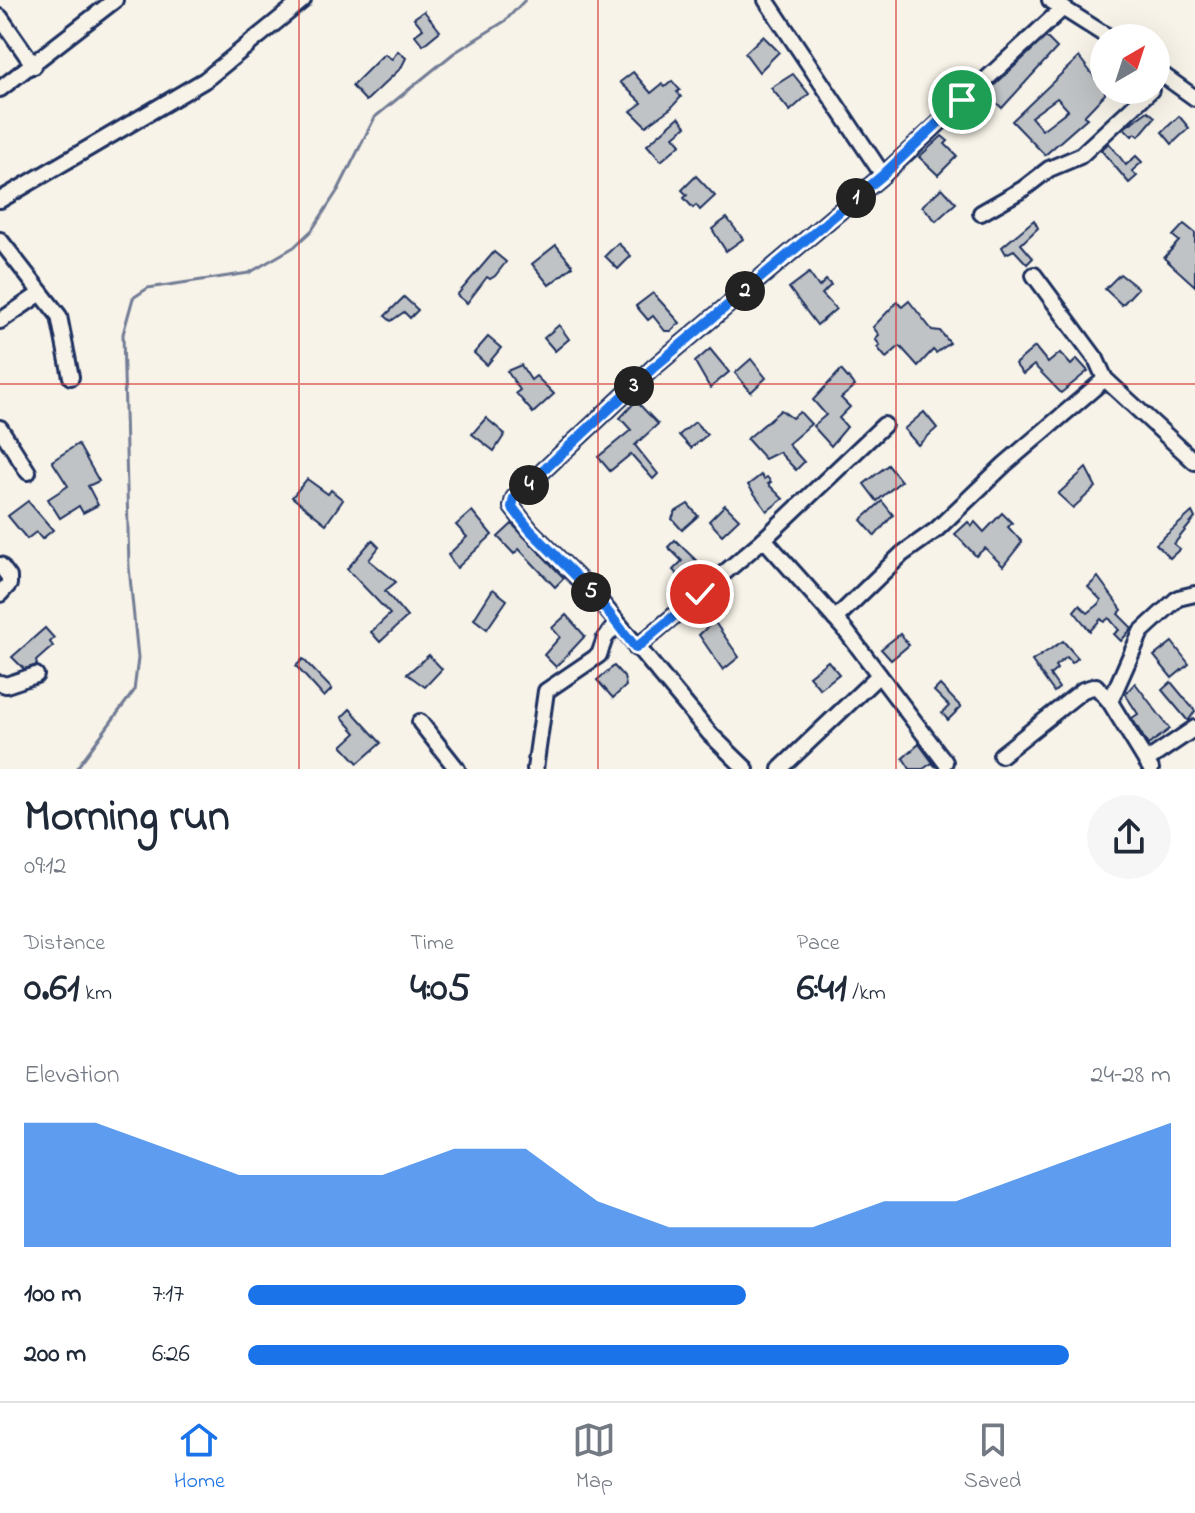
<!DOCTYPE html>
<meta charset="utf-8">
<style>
:root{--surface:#fff;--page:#f6f6f7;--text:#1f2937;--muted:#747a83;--line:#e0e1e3;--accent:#1a73e8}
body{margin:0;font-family:"Indie Flower",sans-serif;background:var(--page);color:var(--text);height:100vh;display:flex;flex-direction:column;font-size:30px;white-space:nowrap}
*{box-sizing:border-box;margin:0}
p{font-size:26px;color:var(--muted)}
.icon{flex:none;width:44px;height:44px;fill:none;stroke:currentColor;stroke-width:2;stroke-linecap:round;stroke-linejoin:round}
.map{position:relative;height:769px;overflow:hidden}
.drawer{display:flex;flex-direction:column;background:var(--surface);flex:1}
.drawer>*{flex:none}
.needle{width:52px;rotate:39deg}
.controls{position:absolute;left:1090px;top:24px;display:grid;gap:16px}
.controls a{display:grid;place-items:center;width:80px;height:80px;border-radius:50%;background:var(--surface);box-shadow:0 8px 32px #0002;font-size:40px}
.pin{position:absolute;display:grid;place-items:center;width:68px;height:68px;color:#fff;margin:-34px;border:4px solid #fff;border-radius:50%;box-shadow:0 2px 8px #0007}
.km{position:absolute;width:40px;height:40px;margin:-20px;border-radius:50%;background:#222;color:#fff;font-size:22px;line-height:40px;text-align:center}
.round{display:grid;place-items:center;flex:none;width:84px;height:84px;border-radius:42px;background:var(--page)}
.head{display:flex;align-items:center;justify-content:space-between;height:136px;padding:0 24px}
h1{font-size:44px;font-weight:700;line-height:60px}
.metrics{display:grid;grid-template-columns:repeat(3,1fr);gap:12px;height:136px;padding:8px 24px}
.metrics div{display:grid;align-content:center}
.metrics b{font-size:40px;font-weight:700}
.metrics small{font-size:22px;font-weight:400}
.metrics p{font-size:22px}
.chart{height:224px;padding:16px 24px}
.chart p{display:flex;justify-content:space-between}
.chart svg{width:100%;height:144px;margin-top:8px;fill:var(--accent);opacity:.7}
ul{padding:0 24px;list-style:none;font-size:26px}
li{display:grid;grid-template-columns:128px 96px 1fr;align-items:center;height:60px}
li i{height:20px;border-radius:10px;background:var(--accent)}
.tab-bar{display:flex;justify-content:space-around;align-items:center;height:112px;border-top:2px solid var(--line);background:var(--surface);font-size:22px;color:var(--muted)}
.tab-bar a{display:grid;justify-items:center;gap:4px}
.tab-bar .on{color:var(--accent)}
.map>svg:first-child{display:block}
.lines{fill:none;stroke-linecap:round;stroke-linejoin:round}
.stream{stroke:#727c95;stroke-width:3}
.building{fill:#c0c3c5;stroke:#1b2f5e;stroke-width:2;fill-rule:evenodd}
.minor-casing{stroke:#1b2f5e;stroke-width:20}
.minor{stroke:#f7f3e8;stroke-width:14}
.route-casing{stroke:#fff;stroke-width:16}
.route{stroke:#1a73e8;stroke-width:10}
.grid{fill:none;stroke:#d62828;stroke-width:2;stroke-opacity:0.55}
</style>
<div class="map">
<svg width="1195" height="769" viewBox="0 0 1195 769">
<rect width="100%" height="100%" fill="#f7f3e8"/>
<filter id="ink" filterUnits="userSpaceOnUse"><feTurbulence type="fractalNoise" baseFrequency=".0125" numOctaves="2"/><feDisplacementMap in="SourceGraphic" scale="16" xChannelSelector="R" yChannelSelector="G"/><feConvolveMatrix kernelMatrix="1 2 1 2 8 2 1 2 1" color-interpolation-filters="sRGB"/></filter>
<g filter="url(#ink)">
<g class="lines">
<!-- stream -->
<path class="stream" d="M76 769 134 691 138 658 129 567 123 334 133 298 148 288 249 273 294 247 312 230 338 190 375 117 454 53 505 21 525 0"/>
</g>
<!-- building -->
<g class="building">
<path d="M424 11 440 31 423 45 415 35 423 29 414 18Z"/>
<path d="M763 36 779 52 759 72 745 53Z"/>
<path d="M1046 37 1057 48 1002 108 986 93Z"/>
<path d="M398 51 406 58 401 68 366 101 352 86 384 54 392 59Z"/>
<path d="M1079 57 1096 79 1104 71 1105 94 1084 116 1087 118 1045 155 1012 121ZM1057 98 1068 110 1042 130 1031 117Z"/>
<path d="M633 72 651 93 662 84 665 87 672 81 680 90 677 92 681 97 671 108 646 126 631 111 642 103 620 82Z"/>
<path d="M793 74 809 94 790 111 771 88Z"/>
<path d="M1148 111 1155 117 1139 136 1135 133 1132 136 1124 128Z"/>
<path d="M1179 116 1189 128 1172 144 1162 132Z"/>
<path d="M679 117 686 126 674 136 681 144 661 161 647 145Z"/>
<path d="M942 136 948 141 945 144 957 156 938 175 919 157Z"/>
<path d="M1109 143 1126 165 1136 156 1142 162 1132 171 1137 176 1129 183 1101 150Z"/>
<path d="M696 176 715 196 700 210 696 205 693 208 684 198 687 195 682 190Z"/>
<path d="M942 188 956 203 936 221 922 206Z"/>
<path d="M727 218 743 239 726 251 712 229Z"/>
<path d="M1034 220 1038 228 1021 244 1033 258 1027 264 1014 250 1006 254 1002 247Z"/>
<path d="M1184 224 1195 233V286L1164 258 1179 241 1173 236Z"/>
<path d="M618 243 631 256 618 269 605 256Z"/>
<path d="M556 245 573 266 549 285 532 264Z"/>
<path d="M494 252 506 262 495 276 490 279 487 277 467 303 457 295Z"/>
<path d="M809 273 819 287 826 280 831 285 822 294 836 309 817 325 789 288Z"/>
<path d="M1120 274 1138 288 1122 305 1105 289Z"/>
<path d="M653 293 680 323 671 331H665L653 316 648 320 636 306Z"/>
<path d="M404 297 418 310 410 318 404 312 391 321 385 316Z"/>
<path d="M909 301 932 330 940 331 950 343 936 353 933 350 918 366 900 346 886 358 877 347 880 345 875 339 879 335 873 327 897 302 902 307Z"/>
<path d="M559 325 569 339 555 351 544 338Z"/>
<path d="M488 337 501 348 487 365 474 353Z"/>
<path d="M1035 347 1048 363 1060 353 1071 365 1077 359 1088 371 1061 393 1034 365 1023 374 1015 364Z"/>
<path d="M710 349 729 372 710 388 695 362Z"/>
<path d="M751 359 766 378 751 392 735 373Z"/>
<path d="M521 365 531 380 536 376 554 394 533 413 516 393 520 390 507 371Z"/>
<path d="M841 370 855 386 841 398 850 407 839 418 847 427 831 446 813 426 826 415 813 400Z"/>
<path d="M636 401 658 424 635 445 658 474 653 479 631 454 610 471 598 457 631 430 620 418Z"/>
<path d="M781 410 792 418 800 412 811 424 788 444 804 462 796 470 779 452 765 459 747 439Z"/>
<path d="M924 412 937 428 918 445 904 429Z"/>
<path d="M486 418 505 434 494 451 472 434Z"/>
<path d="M695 422 707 435 691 448 679 435Z"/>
<path d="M78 444 99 481 88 486 98 505 83 513 79 506 60 518 48 499 68 486 52 461Z"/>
<path d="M888 465 901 481 877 501 864 484Z"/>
<path d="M1086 468 1096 487 1073 508 1058 494Z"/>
<path d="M761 475 764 479 767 477 771 482 768 484 783 499 767 511 748 485Z"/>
<path d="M307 479 328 494 331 490 343 500 326 524 292 497Z"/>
<path d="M28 501 53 530 42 539 36 532 27 539 8 516Z"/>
<path d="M882 501 893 515 875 536 861 520Z"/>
<path d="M688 504 698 516 682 530 672 519 675 512Z"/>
<path d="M725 505 739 519 722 535 709 521Z"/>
<path d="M472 511 492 535 457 568 448 555 467 537 456 525Z"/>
<path d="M1192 512 1195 518 1174 544 1180 549 1170 558 1156 544Z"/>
<path d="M1002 513 1012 523 1008 527 1022 542 1003 566 985 548 976 556 955 534 968 522 972 526 975 522 984 532Z"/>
<path d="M512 524 564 578 555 587 519 549 514 554 498 537Z"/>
<path d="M372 540 379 547 369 560 396 582 385 591 407 617 380 642 371 632 390 614 347 569Z"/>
<path d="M675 540 707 571 691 584H686L673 570 682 561 668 547Z"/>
<path d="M1098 577 1122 610 1118 614 1132 628 1121 641 1114 634 1119 630 1109 618 1104 622 1101 619 1090 631 1074 611 1079 605 1088 613 1099 604 1101 600 1088 587Z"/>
<path d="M493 589 507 600 487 629 474 619Z"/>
<path d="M566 615 585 636 556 667 544 655 560 637 552 628Z"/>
<path d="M714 621 739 657 723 670 699 635Z"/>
<path d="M45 628 54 638 50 642 53 646 36 661 37 665 24 669 12 657Z"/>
<path d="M900 634 909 645 891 660 881 649Z"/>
<path d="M1063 641 1078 658 1072 663 1067 657 1055 666 1057 669 1050 675 1059 688 1054 692 1032 661Z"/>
<path d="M1172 642 1189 664 1172 678 1154 656Z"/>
<path d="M429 655 442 669 425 687 407 674Z"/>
<path d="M303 659 332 689 324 697 296 666Z"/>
<path d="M828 661 839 674 820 689 809 676Z"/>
<path d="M614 666 624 677 626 686 613 698 597 680Z"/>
<path d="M1171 682 1195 711 1188 721 1162 690Z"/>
<path d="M1135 683 1170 729 1148 745 1132 718 1138 714 1125 694Z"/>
<path d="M940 685 961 707 948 720 942 713 949 706 934 691Z"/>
<path d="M350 709 381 743 358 763 342 746 356 733 342 717Z"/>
<path d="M919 744 936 767 932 763 923 769H910L903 758Z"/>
</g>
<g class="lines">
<defs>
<g id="minor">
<path d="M766 0 883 175"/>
<path d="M1050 0 1110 38"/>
<path d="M0 17 34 66"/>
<path d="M1156 70 1195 98"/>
<path d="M0 89 115 0"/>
<path d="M0 200 205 80 303 0"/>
<path d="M981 213 1023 189 1049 169 1080 156 1151 90"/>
<path d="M0 240 59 316 71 377"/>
<path d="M1034 275 1096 359 1105 379 1195 462"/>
<path d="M0 321 41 293"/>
<path d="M0 428 28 472"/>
<path d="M764 539 846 631 945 762"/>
<path d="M0 565 9 577V584L0 594"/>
<path d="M835 619 902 554 936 530 1005 464 1105 379"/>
<path d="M636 648 764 539 884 425"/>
<path d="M0 683 6 685 36 675"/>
<path d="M420 722 457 769"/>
<path d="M1001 755 1083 690 1096 686 1110 702"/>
<path d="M1146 761 1195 728"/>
<path d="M535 769 546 691 599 655 605 638 616 625"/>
<path d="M746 769 710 734 593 593 530 530 512 507 514 498 653 368 883 175 1063 8"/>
<path d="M780 769 879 675"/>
<path d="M1151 769 1110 702 1141 632 1178 598 1195 594"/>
</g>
</defs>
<!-- minor casing -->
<use href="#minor" class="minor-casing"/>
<!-- minor -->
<use href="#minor" class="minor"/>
</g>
</g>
<g class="lines" filter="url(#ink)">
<defs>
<path id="route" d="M700 594 636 648 593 593 530 530 512 507 514 498 653 368 883 175 962 100"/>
</defs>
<!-- route casing -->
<use href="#route" class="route-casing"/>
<!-- route -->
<use href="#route" class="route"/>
</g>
<!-- grid -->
<path class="grid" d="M299 0V769M598 0V769M896 0V769M0 384H1195"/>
</svg>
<div class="controls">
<a><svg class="needle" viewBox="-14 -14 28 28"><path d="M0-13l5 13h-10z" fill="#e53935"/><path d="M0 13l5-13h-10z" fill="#747a83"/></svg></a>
</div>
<div class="pin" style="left:962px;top:100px;background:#1e9e55"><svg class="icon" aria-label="arrive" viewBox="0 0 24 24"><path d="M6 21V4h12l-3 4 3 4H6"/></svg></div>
<div class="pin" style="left:700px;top:594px;background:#d93025"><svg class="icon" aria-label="check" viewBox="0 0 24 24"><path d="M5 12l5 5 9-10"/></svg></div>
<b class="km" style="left:856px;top:198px">1</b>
<b class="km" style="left:745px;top:291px">2</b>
<b class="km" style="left:634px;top:386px">3</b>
<b class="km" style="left:529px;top:485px">4</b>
<b class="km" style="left:591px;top:592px">5</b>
</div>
<section class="drawer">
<div class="head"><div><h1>Morning run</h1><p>09:12</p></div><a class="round"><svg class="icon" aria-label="share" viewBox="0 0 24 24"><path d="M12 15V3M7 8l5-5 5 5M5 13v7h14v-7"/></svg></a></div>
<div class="metrics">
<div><p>Distance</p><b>0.61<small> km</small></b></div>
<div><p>Time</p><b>4:05</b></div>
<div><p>Pace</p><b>6:41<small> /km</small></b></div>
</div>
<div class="chart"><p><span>Elevation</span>24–28 m</p>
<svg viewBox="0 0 160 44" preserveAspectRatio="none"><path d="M0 44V6L10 6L20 14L30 22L40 22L50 22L60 14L70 14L80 30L90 38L100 38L110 38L120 30L130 30L140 22L150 14L160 6V44z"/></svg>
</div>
<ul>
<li><b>100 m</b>7:17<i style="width:54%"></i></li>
<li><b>200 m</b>6:26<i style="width:89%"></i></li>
</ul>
</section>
<nav class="tab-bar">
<a class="on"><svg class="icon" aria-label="home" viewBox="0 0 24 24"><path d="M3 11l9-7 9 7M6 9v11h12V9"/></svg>Home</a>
<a><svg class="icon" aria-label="map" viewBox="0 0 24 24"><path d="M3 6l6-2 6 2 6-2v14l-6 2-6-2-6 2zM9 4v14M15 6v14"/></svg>Map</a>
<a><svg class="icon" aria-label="saved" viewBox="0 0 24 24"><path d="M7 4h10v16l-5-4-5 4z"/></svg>Saved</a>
</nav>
